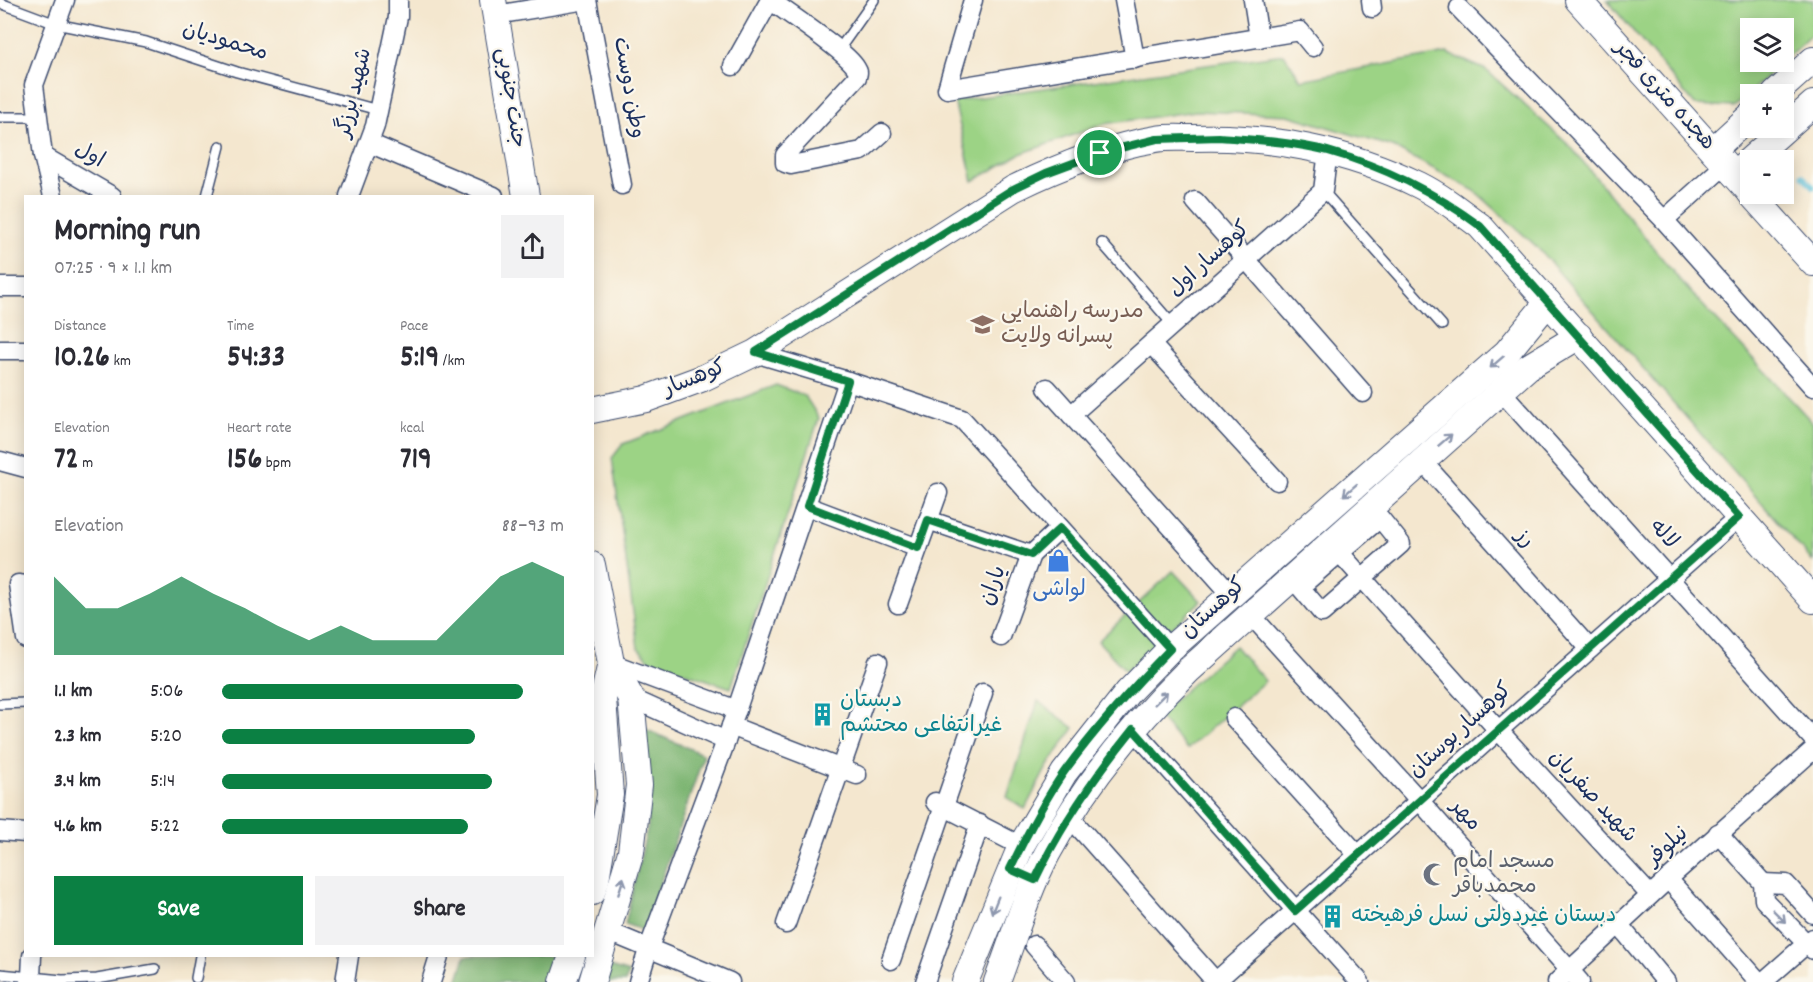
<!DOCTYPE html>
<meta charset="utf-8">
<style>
:root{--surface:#fff;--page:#f2f2f3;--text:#2b2b33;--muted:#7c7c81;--accent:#0b8043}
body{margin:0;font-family:Dekko,"Playpen Sans Arabic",sans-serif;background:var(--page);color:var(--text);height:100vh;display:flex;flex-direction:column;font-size:22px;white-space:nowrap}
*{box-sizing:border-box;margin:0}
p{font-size:20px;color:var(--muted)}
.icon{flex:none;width:33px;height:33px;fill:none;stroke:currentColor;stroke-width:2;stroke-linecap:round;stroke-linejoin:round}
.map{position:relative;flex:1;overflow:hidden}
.drawer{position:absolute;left:24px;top:195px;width:570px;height:762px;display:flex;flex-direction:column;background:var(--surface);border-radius:0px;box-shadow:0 3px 15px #0003}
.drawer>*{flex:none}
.tools{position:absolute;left:1740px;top:18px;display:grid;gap:12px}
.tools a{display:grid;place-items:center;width:54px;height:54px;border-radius:0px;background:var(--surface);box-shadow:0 3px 15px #0003;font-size:30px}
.pin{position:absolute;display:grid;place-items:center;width:51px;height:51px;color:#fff;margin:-26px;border:3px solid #fff;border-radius:50%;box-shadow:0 2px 6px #0007}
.round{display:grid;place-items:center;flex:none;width:63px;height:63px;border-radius:0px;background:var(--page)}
.overview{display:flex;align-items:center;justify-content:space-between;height:102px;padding:0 30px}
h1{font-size:33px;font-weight:700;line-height:45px}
.stats{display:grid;grid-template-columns:repeat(3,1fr);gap:9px;height:102px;padding:6px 30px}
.stats div{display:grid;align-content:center}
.stats b{font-size:30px;font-weight:700}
.stats small{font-size:16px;font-weight:400}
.stats p{font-size:16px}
.chart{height:168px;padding:12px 30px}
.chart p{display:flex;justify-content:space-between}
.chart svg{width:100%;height:108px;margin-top:6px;fill:var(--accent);opacity:.7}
.cta{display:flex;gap:12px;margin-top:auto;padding:12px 30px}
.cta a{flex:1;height:69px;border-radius:0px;background:var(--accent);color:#fff;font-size:24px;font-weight:700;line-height:69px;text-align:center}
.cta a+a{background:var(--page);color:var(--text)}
ul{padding:0 30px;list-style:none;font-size:20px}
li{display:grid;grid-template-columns:96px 72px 1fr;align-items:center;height:45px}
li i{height:15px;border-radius:8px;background:var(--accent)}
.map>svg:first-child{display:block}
.green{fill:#9cd385;stroke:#5c8172;stroke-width:1.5}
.forest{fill:#7db572;stroke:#4c7268;stroke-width:1.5}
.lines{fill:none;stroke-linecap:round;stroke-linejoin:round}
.stream{stroke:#5ec1dc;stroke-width:5}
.lane-casing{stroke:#3c4b6f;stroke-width:12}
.street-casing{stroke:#3c4b6f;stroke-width:21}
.secondary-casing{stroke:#3c4b6f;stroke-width:28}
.lane{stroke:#fff;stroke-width:9}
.street{stroke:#fff;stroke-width:18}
.secondary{stroke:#fff;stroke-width:26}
.oneway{stroke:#8d97ae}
.route-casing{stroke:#fff;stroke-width:12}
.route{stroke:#0b8043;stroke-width:8}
.labels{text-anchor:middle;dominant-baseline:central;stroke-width:4.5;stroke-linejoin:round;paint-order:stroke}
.street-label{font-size:22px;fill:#1b2f5e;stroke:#fbf7ec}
.education-label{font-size:22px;fill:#785e54;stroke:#fbf7ec;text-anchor:start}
.shop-label{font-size:22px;fill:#366cbe;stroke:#fbf7ec}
.culture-label{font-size:22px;fill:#0d838f;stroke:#fbf7ec;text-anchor:start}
.worship-label{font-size:22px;fill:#5b616d;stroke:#fbf7ec;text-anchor:start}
</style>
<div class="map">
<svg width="1813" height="982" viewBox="0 0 1813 982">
<rect width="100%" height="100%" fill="#fbf7ec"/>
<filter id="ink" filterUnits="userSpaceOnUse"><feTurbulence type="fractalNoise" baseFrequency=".0167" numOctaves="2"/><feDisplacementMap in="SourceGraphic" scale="12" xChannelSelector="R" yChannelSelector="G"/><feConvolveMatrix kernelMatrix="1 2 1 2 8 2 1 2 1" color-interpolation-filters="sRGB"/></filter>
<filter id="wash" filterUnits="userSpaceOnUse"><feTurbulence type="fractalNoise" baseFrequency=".008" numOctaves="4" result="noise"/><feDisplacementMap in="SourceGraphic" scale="24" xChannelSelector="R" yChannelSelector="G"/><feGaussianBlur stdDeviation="1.35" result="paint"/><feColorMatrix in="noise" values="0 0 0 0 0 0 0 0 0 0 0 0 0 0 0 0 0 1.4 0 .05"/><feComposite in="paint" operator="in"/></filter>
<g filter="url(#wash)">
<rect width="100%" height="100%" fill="#f4e7cf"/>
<!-- green -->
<g class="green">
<path d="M1607 0H1813V33L1784 60V28H1750V62H1782L1734 107 1695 105Z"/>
<path d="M1447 53 1486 70 1571 147 1683 284 1813 423V562L1536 246 1475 191 1393 147 1288 115 1196 111 1104 124 1020 154 973 181 954 101 1284 54 1301 80Z"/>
<path d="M776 385 805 396 819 418 731 688 651 661 638 648 612 458 623 444Z"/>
<path d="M1173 571 1201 601 1126 671 1098 641Z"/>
<path d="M1235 646 1265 681 1187 749 1157 715Z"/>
<path d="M1038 701 1074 728 1047 767 1025 809 1007 797Z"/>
</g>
<!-- forest -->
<g class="forest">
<path d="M640 727 704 755 644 931 625 924 648 825Z"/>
<path d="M465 956H552L542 982H457Z"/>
<path d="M607 966 629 973 625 982H603Z"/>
</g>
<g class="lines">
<!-- stream -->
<path class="stream" d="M1802 175 1813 187"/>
</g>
</g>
<g filter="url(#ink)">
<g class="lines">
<defs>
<g id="lane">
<path d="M0 3 56 24 146 42 237 72 378 110"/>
<path d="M838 51 874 0"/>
<path d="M0 117H37"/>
<path d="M1323 191 1442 325"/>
<path d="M207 196 220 146"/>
<path d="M1102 243 1173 325"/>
<path d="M0 704 26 703"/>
<path d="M0 974 62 980 97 979 155 969"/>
<path d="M196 978 200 956"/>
</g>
<g id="street">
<path d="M587 0 622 185"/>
<path d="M770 0C789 14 846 51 856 68 859 73 858 72 857 77L785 155V163L791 165 862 151 882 133"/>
<path d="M973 0 947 89 1300 31 1313 47"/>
<path d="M1124 0 1135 59"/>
<path d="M1253 0 1259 38"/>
<path d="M1371 0 1372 8"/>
<path d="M1459 8 1664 220 1726 164"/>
<path d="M496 15 586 0"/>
<path d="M733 66 770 0"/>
<path d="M369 143 494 196"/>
<path d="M43 156 112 196"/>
<path d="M53 196 43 156 34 85 65 0"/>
<path d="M349 196 375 126 398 17V0"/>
<path d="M1195 201 1363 393"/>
<path d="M1664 220 1813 387"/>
<path d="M0 287H26"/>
<path d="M1151 344 1277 481"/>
<path d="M0 350H26"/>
<path d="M848 381 962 419 1170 649"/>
<path d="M1047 388 1231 594"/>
<path d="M1501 391 1813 739"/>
<path d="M1071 415 1323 191 1328 151"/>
<path d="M0 461 26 468"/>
<path d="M1422 461 1590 649"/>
<path d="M807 506 918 548"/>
<path d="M1380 518 1401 544 1322 613 1300 587Z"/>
<path d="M928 520 1031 555"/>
<path d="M1330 542 1498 730 1650 895"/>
<path d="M26 585 18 584 26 639"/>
<path d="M898 604 938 493"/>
<path d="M1250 614 1419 800 1580 982"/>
<path d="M1001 637 1031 555 1060 528"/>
<path d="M611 663 737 710"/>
<path d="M631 698 726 741"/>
<path d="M1234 718 1358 855"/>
<path d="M731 726 857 775"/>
<path d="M1133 729 1360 982"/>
<path d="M935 802 1021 846"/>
<path d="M1069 816 1216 982"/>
<path d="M0 831 26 833"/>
<path d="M1718 833 1763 883 1764 900 1813 950"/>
<path d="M1668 879 1759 982"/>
<path d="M1763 883 1786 884 1813 914"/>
<path d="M786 924 878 662"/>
<path d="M1619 925 1666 982"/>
<path d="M607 931 730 982"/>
<path d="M1034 945 1066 982"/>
<path d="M891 960 983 693"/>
<path d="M29 982 31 977 32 956"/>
<path d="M345 982 349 956"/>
<path d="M431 982 439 956"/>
<path d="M638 982 648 950 726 741 848 381 755 353"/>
<path d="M925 982 980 824"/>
<path d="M1215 982 1739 517"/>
<path d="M1557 982 1668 879 1813 750"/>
<path d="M1763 982 1813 938"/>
</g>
<g id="secondary">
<path d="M493 0 526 196"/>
<path d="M1578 0 1750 192"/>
<path d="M1775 94 1813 60"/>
<path d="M1713 150 1750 116"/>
<path d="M1734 174 1813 104"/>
<path d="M1751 194 1813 263"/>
<path d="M592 410 646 399 703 378 755 353 1013 189C1058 167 1106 147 1156 139 1168 137 1180 138 1192 138 1270 135 1349 151 1419 185 1441 196 1460 211 1480 226L1813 600"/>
<path d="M592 892 596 880 610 795 603 698 611 663"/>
<path d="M563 982 572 956"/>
<path d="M592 982 631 852 639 785 631 698 611 663 592 565"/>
<path d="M965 982 1021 846 1064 773 1128 692 1170 649 1507 352 1548 302"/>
<path d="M997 982C1013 940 1026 894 1047 854 1084 785 1133 725 1189 670L1528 367 1579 336"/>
</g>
</defs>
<!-- lane casing -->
<use href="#lane" class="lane-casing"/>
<!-- street casing -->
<use href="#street" class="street-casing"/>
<!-- secondary casing -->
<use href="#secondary" class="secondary-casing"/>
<!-- lane -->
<use href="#lane" class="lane"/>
<!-- street -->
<use href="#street" class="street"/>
<!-- secondary -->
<use href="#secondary" class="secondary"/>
</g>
<!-- one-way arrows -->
<defs><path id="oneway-shaft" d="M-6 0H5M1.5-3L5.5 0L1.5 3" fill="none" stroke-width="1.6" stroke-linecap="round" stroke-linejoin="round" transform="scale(1.5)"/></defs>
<g class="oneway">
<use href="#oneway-shaft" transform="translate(1497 362) rotate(139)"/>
<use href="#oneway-shaft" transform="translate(1445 440) rotate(-41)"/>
<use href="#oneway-shaft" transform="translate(1350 490) rotate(139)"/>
<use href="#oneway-shaft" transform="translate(1161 698) rotate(-45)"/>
<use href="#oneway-shaft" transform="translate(621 886) rotate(-73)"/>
<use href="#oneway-shaft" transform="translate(995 905) rotate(112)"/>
<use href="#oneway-shaft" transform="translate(1779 916) rotate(45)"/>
</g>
</g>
<g class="lines" filter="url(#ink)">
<defs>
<path id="route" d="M1219 137C1256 140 1293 142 1328 151 1385 167 1433 191 1480 226L1739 517 1295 911 1133 729C1095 776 1061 825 1035 880L1010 869C1026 836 1043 802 1064 772 1096 728 1132 688 1170 649L1060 528 1031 555 928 520 918 548 807 506 848 381 756 352 1013 189 1046 173 1100 153 1157 139Z"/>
</defs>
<!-- route casing -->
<use href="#route" class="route-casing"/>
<!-- route -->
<use href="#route" class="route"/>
</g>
<!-- icons -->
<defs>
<symbol id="school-bare" viewBox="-9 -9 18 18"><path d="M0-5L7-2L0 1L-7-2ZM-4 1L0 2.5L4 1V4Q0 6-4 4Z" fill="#8d6e63" stroke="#fbf7ec" stroke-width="2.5" paint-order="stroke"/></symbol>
<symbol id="shop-bare" viewBox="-9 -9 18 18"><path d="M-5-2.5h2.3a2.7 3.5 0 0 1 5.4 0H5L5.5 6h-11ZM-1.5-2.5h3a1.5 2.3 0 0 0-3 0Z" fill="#3f7fe0" stroke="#fbf7ec" stroke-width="2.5" paint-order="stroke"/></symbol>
<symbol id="building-bare" viewBox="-9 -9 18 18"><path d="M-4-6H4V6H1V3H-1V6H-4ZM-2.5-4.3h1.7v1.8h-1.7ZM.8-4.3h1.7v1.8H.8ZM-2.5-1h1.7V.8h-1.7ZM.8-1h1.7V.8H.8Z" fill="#0f9aa8" stroke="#fbf7ec" stroke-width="2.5" paint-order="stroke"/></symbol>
<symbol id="mosque-bare" viewBox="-9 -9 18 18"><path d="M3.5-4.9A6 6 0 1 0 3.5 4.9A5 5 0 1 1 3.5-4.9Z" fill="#6b7280" stroke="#fbf7ec" stroke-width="2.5" paint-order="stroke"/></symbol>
</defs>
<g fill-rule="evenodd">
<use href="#school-bare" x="966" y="308" width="33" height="33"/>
<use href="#shop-bare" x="1042" y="544" width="33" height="33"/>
<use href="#building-bare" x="806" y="698" width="33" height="33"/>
<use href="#mosque-bare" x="1418" y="858" width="33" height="33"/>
<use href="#building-bare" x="1316" y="900" width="33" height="33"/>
</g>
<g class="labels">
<!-- street labels -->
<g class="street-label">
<text transform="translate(225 42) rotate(17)">محمودیان</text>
<text transform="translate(628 88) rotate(80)">وطن دوست</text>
<text transform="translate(355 93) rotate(-76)">شهید برزگر</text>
<text transform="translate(1664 96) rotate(48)">هجده متری فجر</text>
<text transform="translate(510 98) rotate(81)">جنت جنوبی</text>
<text transform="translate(89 156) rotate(30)">اول</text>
<text transform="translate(1210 260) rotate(-42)">کوهسار اول</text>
<text transform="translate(695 379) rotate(-22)">کوهسار</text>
<text transform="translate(1663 535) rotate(48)">لاله</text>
<text transform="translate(1524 539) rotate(48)">رز</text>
<text transform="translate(994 586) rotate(-70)">یاران</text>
<text transform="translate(1214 609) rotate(-42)">کوهستان</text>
<text transform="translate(1461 731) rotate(-42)">کوهسار بوستان</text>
<text transform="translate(1592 797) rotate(47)">شهید صفریان</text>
<text transform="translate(1465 816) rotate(48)">مهر</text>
<text transform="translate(1668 847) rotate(-42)">نیلوفر</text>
</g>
<!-- education labels -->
<g class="education-label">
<text x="1001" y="312">مدرسه راهنمایی<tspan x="1001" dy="25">پسرانه ولایت</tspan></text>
</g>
<!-- shop labels -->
<g class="shop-label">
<text x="1059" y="590">لواشی</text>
</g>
<!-- culture labels -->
<g class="culture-label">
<text x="840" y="701">دبستان<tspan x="840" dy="25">غیرانتفاعی محتشم</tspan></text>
<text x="1351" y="916">دبستان غیردولتی نسل فرهیخته</text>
</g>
<!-- worship labels -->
<g class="worship-label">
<text x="1453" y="862">مسجد امام<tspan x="1453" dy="25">محمدباقر</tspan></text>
</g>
</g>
</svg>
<div class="tools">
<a><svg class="icon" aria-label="layers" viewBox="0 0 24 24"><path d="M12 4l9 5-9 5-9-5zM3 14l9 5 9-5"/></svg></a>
<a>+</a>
<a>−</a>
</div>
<div class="pin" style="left:1100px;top:153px;background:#1e9e55"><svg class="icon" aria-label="arrive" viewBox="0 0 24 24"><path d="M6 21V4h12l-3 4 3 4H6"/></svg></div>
<section class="drawer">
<div class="overview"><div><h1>Morning run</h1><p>07:25 · 9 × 1.1 km</p></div><a class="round"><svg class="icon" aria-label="share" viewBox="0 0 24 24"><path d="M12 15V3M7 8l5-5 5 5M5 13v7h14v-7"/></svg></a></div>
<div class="stats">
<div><p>Distance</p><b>10.26<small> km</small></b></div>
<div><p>Time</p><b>54:33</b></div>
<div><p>Pace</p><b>5:19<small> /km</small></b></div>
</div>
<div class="stats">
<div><p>Elevation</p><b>72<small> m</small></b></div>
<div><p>Heart rate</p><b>156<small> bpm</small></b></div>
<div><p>kcal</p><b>719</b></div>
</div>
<div class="chart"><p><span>Elevation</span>88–93 m</p>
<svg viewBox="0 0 160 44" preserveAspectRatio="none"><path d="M0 44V12L10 25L20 25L30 19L40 12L50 19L60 25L70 32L80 38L90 32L100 38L110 38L120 38L130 25L140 12L150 6L160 12V44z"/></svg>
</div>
<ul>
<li><b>1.1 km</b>5:06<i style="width:88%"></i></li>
<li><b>2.3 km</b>5:20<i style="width:74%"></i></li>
<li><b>3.4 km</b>5:14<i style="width:79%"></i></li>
<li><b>4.6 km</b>5:22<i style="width:72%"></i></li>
</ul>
<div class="cta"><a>Save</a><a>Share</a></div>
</section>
</div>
